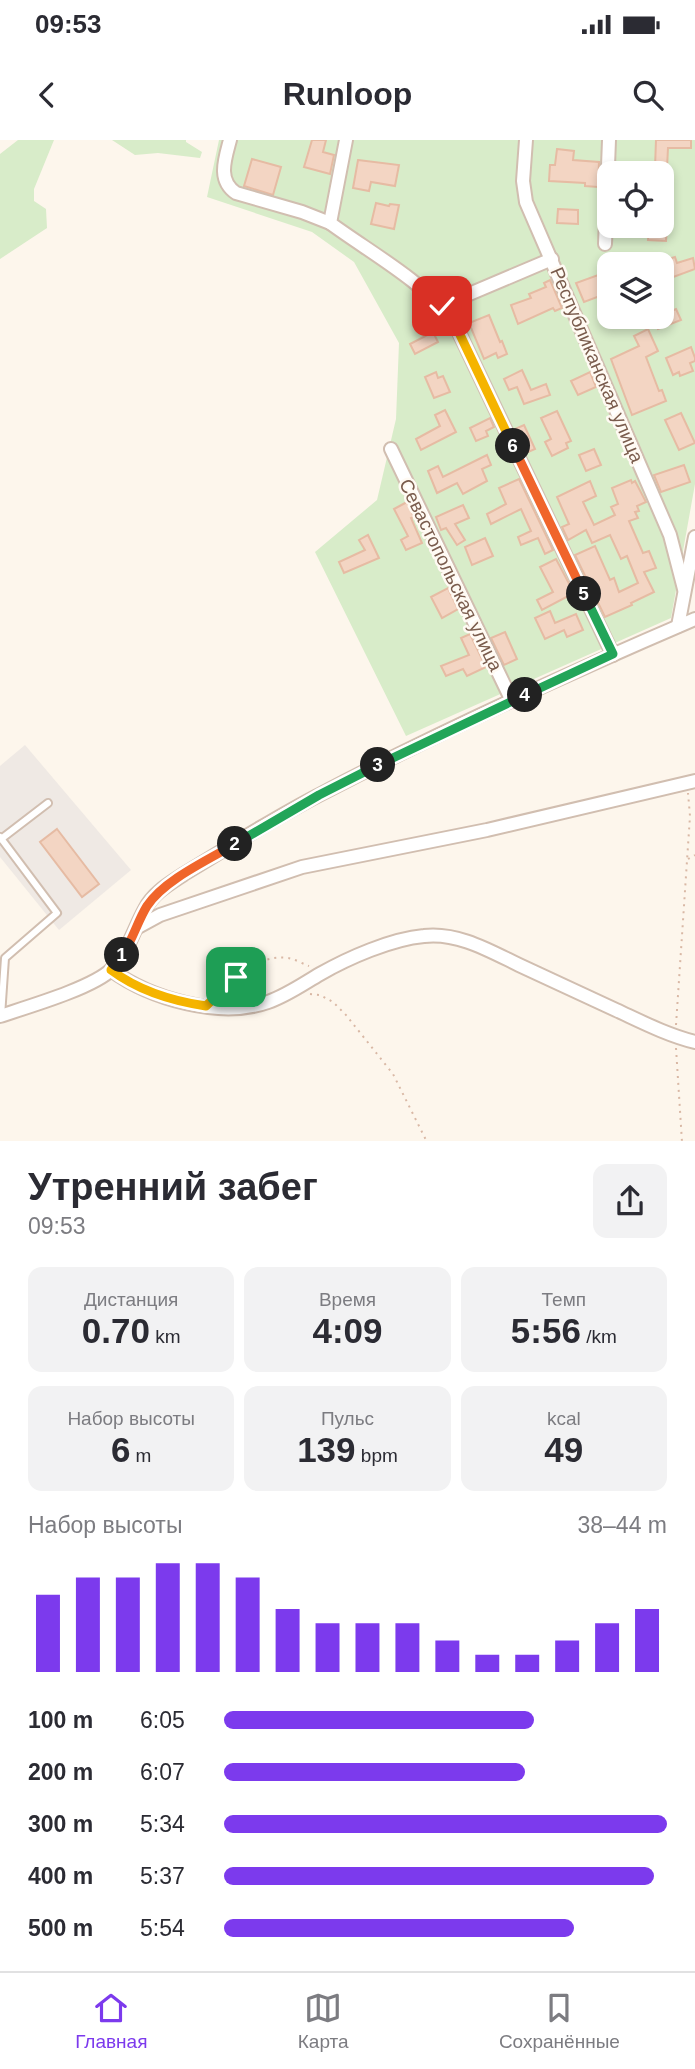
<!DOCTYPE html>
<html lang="ru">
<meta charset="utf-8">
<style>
:root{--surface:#fff;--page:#f2f2f3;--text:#2b2b33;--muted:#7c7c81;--line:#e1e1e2;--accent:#7c3aed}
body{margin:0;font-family:Helvetica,sans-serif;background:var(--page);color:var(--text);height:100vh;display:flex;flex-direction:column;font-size:26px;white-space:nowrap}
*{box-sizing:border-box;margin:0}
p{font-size:23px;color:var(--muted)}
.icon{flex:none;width:38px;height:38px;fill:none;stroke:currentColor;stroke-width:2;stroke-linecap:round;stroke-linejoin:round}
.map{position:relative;height:1001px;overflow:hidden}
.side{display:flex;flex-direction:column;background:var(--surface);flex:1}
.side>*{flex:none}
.tools{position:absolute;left:597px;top:21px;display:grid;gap:14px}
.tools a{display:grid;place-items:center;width:77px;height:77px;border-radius:14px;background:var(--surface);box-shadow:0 4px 10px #0003;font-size:35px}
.pin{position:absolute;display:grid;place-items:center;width:60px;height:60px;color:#fff;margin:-30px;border-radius:14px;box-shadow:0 4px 10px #0006}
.km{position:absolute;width:35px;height:35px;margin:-18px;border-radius:50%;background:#222;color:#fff;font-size:19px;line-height:35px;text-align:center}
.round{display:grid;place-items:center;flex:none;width:74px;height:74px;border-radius:14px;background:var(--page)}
.headline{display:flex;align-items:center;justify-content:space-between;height:119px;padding:0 28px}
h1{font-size:38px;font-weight:600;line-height:52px}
.stats{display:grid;grid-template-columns:repeat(3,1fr);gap:10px;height:119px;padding:7px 28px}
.stats div{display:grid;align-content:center;border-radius:14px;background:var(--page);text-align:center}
.stats b{font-size:35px;font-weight:600}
.stats small{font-size:19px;font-weight:400}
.stats p{font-size:19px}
.chart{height:196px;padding:14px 28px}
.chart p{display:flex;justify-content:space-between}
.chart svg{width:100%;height:126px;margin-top:7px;stroke:var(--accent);stroke-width:6}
ul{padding:0 28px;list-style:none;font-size:23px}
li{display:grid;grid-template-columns:112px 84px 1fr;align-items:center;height:52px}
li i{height:18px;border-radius:9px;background:var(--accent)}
.status{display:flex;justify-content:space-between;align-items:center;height:49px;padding:0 35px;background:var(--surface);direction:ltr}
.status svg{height:19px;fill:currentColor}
header{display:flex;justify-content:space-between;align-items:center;height:91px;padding:0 28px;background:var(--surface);font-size:32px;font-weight:600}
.dock{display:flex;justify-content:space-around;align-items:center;height:98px;border-top:2px solid var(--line);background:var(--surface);font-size:19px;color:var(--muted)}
.dock a{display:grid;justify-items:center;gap:4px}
.dock .current{color:var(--accent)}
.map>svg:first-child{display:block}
.industrial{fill:#efe9e4}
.green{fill:#d8ecc9;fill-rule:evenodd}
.building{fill:#f3d5c3;stroke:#e6bba3;stroke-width:2}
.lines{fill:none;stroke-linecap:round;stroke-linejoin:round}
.service-casing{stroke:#d1beb0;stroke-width:10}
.minor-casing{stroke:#d1beb0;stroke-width:16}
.path{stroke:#d9b8a5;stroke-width:2;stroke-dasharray:2 5;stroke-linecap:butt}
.service{stroke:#fff;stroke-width:6}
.minor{stroke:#fff;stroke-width:12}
.split-1-casing{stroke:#fff;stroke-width:14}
.split-2-casing{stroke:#fff;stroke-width:14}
.split-3-casing{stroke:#fff;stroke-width:14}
.split-4-casing{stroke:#fff;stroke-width:14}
.split-5-casing{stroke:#fff;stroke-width:14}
.split-6-casing{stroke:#fff;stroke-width:14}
.split-7-casing{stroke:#fff;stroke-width:14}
.split-1{stroke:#f5b400;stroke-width:9}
.split-2{stroke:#f0652b;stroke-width:9}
.split-3{stroke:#22a559;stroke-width:9}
.split-4{stroke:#22a559;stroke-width:9}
.split-5{stroke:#22a559;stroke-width:9}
.split-6{stroke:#f0652b;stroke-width:9}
.split-7{stroke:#f5b400;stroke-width:9}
.labels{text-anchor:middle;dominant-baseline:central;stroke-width:5;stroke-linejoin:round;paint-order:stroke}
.street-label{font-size:19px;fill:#7a5c4d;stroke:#fffaf3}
</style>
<div class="status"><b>09:53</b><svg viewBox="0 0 49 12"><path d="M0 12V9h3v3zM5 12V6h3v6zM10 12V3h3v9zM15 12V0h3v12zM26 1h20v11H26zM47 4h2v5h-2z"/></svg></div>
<header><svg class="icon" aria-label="back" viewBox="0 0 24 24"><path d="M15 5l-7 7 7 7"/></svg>Runloop<svg class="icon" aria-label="search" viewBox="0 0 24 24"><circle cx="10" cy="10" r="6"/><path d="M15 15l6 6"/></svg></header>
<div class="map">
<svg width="695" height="1002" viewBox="0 0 695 1002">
<rect width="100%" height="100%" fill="#fdf6ec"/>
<!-- industrial -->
<path class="industrial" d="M25 605 131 730 59 790 0 717V626Z"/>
<!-- green -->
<g class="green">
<path d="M18 0H54L34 49V61L46 69 47 88 0 119V14Z"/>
<path d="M112 0H186V2L202 12 200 18 158 13 135 15Z"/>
<path d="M219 0H695V344L671 478 406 596 315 412 377 360 396 279 399 203 354 122 312 92 207 57ZM609 33H662V86H609ZM609 124H662V177H609Z"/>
</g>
<!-- building -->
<g class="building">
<path d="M312 0H326L323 12 334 15 330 34 304 27Z"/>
<path d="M656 0H691V8H668L667 28H655Z"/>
<path d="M557 9 574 11 573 20 599 22 598 47 585 46V43L549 41 550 25H555Z"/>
<path d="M252 19 281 27 273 55 244 46Z"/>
<path d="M358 20 399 25 395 46 371 42 369 51 353 48Z"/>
<path d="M376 63 389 66 390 64 399 65 394 89 371 84Z"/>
<path d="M558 69 578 70V84L557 83Z"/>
<path d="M649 86H667L666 101 648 100Z"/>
<path d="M675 117 677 123 693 118 695 129 668 139 662 121Z"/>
<path d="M601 134 608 153 584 162 576 143Z"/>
<path d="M550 140 562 168 555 171 553 168 518 184 511 165 531 158 529 154 546 147 544 143Z"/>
<path d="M676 169 681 180 658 189 654 178 662 177V175Z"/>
<path d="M489 175 500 202 502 201 507 214 498 218 496 213 484 219 469 183Z"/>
<path d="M648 189 658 211 646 217 659 251 662 250 666 261 632 275 611 219 639 206 634 196Z"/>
<path d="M433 192 438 202 415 214 410 204Z"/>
<path d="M691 207 695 218V221L690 223 693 231 680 236 679 232 673 235 666 218Z"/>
<path d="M522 230 531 250 546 244 550 255 524 264 517 247 509 250 504 239Z"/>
<path d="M436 232 438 238 443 236 450 252 434 258 425 237Z"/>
<path d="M590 232 596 247 578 255 571 241Z"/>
<path d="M445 270 456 292 421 310 416 299 440 286 435 275Z"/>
<path d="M557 271 571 301 566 303 568 308 552 316 545 302 551 299 541 278Z"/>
<path d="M681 273 695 303 679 310 665 280Z"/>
<path d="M490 278 494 287 486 291 488 296 476 301 470 288Z"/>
<path d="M524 285 535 309 526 313 515 289Z"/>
<path d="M594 309 601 325 586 331 579 315Z"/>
<path d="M487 315 491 325 482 329 487 341 463 354 457 343 437 353 428 331 438 326 443 337Z"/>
<path d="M684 325 690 342 661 352 654 335Z"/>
<path d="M519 339 553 410 545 414 538 398 521 405 518 397 531 391 521 369 491 384 487 374 506 364 499 348Z"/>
<path d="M631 340 632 343 635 341 646 362 637 366 639 371 635 372 638 378 629 381 643 413 649 411 656 428 644 432 654 452 631 463 632 465 605 477 575 415 595 406 610 440 614 438 619 452 638 443 627 416 621 419 610 395 592 403 586 390 568 400 562 387 569 384 557 357 590 341 596 356 583 362 594 385 615 375 611 367 618 364 612 348Z"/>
<path d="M407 362 414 377 411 378 422 403 406 410 401 400 408 396 394 369Z"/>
<path d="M463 365 469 378 455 384 465 400 457 405 446 388 441 390 436 377Z"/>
<path d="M368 395 379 418 344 433 339 422 365 410 359 400Z"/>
<path d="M485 398 493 416 472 425 465 407Z"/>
<path d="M556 419 574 453 542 470 537 460 553 452 540 427Z"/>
<path d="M448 448 458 469 442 478 431 457Z"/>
<path d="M550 471 555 483 576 474 583 490 567 497 564 490 545 499 535 478Z"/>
<path d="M505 492 517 519 504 525 491 498Z"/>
<path d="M470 494 486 527 467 536 463 529 446 536 441 526 469 515 461 498Z"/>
<path d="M57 689 99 744 82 757 40 702Z"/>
</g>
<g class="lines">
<defs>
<g id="service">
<path d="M0 697 57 773 5 818 1 876"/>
<path d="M1 699 48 663"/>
</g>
<g id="minor">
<path d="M230 0C225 19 217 40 236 53L302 72 330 83"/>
<path d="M346 0 330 83C371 113 421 140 453 180L613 515"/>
<path d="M526 0 523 41 526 62 670 395 684 449"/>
<path d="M605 104 609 0"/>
<path d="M441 166 552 119"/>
<path d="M391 309 512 561"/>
<path d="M678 486 695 397"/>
<path d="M138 787 160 775 302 727 487 690 695 641"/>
<path d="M111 830C151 859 220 879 268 862 286 856 303 844 320 834 348 818 391 799 424 796 458 792 490 811 519 825 552 840 584 855 616 870 642 882 667 895 695 902"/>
<path d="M0 876C27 867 93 848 112 829 128 812 134 789 145 769 153 753 169 744 184 734 229 707 274 678 321 654 443 590 569 533 695 479"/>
</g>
</defs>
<!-- service casing -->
<use href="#service" class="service-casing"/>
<!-- minor casing -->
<use href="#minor" class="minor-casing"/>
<!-- path -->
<g class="path">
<path d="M688 719 695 715"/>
<path d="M310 854 320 855 333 862 346 875 393 934 427 1002"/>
<path d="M217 856C236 837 258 814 288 818 295 819 303 824 309 826"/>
<path d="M676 885 690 676 688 653"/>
<path d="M676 908 682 1002"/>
</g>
<!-- service -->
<use href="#service" class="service"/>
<!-- minor -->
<use href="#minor" class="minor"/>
</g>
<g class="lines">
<defs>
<path id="split-1" d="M122 815 111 830C139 851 172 861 206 866L236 837"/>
<path id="split-2" d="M122 815C133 800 137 782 147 766 164 740 208 720 235 704"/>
<path id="split-3" d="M235 704 319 655 378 625"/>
<path id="split-4" d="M378 625 525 555"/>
<path id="split-5" d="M525 555 613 514 584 454"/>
<path id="split-6" d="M513 306 584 454"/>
<path id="split-7" d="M442 166 453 180 513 306"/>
</defs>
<!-- split-1 casing -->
<use href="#split-1" class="split-1-casing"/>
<!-- split-2 casing -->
<use href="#split-2" class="split-2-casing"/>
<!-- split-3 casing -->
<use href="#split-3" class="split-3-casing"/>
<!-- split-4 casing -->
<use href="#split-4" class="split-4-casing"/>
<!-- split-5 casing -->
<use href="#split-5" class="split-5-casing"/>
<!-- split-6 casing -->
<use href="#split-6" class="split-6-casing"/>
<!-- split-7 casing -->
<use href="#split-7" class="split-7-casing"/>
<!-- split-1 -->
<use href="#split-1" class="split-1"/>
<!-- split-2 -->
<use href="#split-2" class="split-2"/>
<!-- split-3 -->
<use href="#split-3" class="split-3"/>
<!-- split-4 -->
<use href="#split-4" class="split-4"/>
<!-- split-5 -->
<use href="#split-5" class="split-5"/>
<!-- split-6 -->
<use href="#split-6" class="split-6"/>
<!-- split-7 -->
<use href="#split-7" class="split-7"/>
</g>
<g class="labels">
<!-- street labels -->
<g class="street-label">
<text transform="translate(597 225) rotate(67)">Республиканская улица</text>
<text transform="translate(451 435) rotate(64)">Севастопольская улица</text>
</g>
</g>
</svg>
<div class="tools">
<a><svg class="icon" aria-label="locate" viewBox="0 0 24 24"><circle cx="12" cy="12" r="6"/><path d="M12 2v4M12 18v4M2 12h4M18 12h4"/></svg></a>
<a><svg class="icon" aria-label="layers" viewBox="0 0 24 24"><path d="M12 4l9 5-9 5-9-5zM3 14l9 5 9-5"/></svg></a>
</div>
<div class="pin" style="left:236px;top:837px;background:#1e9e55"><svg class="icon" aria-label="arrive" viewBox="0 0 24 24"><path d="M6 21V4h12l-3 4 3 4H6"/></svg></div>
<div class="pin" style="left:442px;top:166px;background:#d93025"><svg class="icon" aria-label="check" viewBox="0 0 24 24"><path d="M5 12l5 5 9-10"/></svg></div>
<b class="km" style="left:122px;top:815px">1</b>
<b class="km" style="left:235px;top:704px">2</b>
<b class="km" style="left:378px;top:625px">3</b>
<b class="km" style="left:525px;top:555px">4</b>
<b class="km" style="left:584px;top:454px">5</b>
<b class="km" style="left:513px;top:306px">6</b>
</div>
<section class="side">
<div class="headline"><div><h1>Утренний забег</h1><p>09:53</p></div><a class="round"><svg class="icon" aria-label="share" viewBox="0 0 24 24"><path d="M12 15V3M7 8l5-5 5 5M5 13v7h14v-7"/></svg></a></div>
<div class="stats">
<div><p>Дистанция</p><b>0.70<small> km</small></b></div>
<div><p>Время</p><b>4:09</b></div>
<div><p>Темп</p><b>5:56<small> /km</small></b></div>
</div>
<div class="stats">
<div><p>Набор высоты</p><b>6<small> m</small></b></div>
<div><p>Пульс</p><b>139<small> bpm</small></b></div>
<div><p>kcal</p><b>49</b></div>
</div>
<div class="chart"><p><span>Набор высоты</span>38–44 m</p>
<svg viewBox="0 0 160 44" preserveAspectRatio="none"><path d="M5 44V17M15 44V11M25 44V11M35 44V6M45 44V6M55 44V11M65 44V22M75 44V27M85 44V27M95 44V27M105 44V33M115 44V38M125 44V38M135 44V33M145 44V27M155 44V22"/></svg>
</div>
<ul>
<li><b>100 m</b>6:05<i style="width:70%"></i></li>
<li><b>200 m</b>6:07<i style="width:68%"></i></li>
<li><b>300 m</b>5:34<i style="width:100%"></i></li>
<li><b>400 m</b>5:37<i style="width:97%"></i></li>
<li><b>500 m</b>5:54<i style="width:79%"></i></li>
</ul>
</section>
<nav class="dock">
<a class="current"><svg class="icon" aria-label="home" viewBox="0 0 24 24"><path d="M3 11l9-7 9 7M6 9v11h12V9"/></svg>Главная</a>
<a><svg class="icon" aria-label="map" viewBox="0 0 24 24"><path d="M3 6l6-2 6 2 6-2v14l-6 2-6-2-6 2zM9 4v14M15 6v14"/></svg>Карта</a>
<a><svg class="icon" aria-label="saved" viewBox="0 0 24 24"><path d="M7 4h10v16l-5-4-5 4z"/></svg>Сохранённые</a>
</nav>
